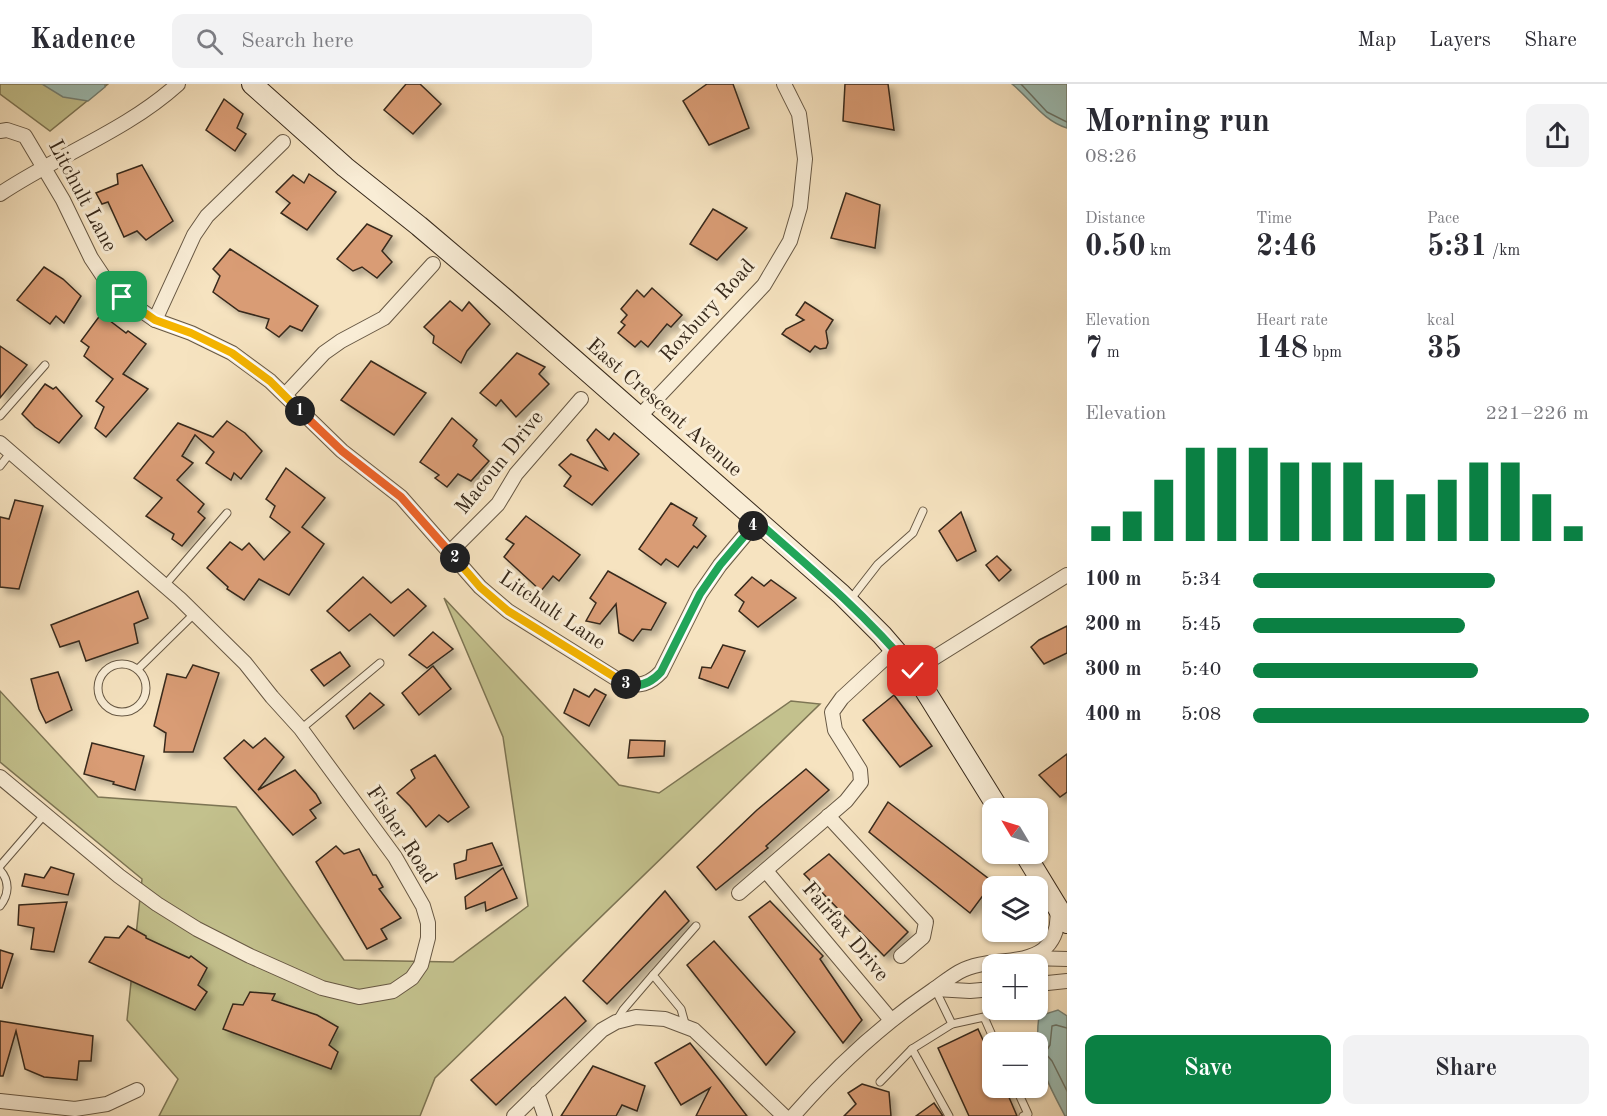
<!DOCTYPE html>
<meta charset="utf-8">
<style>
:root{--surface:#fff;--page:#f2f2f3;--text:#2b2b33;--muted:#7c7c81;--line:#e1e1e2;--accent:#0b8043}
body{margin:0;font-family:"Old Standard TT",serif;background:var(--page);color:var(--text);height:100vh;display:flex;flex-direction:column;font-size:22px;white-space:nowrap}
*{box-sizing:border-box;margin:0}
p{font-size:20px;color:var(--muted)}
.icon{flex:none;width:33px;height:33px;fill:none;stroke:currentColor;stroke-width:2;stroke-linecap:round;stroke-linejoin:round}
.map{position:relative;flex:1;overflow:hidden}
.panel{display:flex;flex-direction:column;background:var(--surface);width:540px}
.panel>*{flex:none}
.needle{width:39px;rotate:308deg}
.buttons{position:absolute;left:982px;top:714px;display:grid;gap:12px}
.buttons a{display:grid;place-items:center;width:66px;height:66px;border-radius:12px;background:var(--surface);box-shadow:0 2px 4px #0004;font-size:30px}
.pin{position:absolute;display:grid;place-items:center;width:51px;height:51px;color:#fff;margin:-26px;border-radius:12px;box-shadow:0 3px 9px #0006}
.km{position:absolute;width:30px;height:30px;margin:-15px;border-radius:50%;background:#222;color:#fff;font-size:16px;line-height:30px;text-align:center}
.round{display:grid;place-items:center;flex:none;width:63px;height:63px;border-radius:12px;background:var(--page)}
.overview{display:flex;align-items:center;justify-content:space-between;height:102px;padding:0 18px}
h1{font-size:33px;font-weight:700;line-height:45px}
.metrics{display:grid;grid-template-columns:repeat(3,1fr);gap:9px;height:102px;padding:6px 18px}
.metrics div{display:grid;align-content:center}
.metrics b{font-size:30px;font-weight:700}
.metrics small{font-size:16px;font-weight:400}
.metrics p{font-size:16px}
.chart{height:168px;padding:12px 18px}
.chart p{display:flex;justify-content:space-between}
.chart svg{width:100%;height:108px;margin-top:6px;stroke:var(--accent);stroke-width:6}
.primary-button{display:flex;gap:12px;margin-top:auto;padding:12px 18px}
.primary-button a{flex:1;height:69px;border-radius:12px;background:var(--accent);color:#fff;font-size:24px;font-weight:700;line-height:69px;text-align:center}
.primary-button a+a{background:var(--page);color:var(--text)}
ul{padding:0 18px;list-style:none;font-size:20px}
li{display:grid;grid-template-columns:96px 72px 1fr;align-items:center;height:45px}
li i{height:15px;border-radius:8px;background:var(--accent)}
header{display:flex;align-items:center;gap:36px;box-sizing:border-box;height:84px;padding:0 30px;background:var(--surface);border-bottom:2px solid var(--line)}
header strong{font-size:28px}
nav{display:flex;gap:33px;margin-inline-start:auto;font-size:21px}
.search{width:420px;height:54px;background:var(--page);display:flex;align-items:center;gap:15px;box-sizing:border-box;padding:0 21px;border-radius:12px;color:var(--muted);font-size:22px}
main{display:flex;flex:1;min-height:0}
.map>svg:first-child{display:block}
.green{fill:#c3c18d;stroke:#7d7554;stroke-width:1.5}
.water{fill:#9dbeb5;stroke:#748277;stroke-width:1.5}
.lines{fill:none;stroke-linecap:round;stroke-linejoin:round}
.shore{stroke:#6a7468;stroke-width:1.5}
.building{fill:#d99c75;stroke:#37291b;stroke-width:1.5;filter:url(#shadow)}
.lane-casing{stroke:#675844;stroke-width:9}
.street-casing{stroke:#675844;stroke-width:16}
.secondary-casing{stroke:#37291b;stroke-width:22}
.lane{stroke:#f9edd6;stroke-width:7}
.street{stroke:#f9edd6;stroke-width:14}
.secondary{stroke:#f9edd6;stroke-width:20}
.split-1-casing{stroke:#fff;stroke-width:12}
.split-2-casing{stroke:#fff;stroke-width:12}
.split-3-casing{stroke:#fff;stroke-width:12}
.split-4-casing{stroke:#fff;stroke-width:12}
.split-5-casing{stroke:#fff;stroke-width:12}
.split-1{stroke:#f5b400;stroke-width:8}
.split-2{stroke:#f0652b;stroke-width:8}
.split-3{stroke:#f5b400;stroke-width:8}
.split-4{stroke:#22a559;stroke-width:8}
.split-5{stroke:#22a559;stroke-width:8}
.labels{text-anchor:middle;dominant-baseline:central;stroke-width:6;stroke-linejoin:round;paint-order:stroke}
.street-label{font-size:21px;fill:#37291b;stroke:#f9edd6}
</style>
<header>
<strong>Kadence</strong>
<div class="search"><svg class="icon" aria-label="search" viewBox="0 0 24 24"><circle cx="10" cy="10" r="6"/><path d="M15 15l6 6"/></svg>Search here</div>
<nav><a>Map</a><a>Layers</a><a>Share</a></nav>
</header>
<main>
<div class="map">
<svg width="1067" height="1032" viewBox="0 0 1067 1032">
<defs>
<filter id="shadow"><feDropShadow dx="5.5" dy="5.5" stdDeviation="3" flood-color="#0004"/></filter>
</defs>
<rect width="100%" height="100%" fill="#f6e3c0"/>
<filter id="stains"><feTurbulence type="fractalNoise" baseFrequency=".00333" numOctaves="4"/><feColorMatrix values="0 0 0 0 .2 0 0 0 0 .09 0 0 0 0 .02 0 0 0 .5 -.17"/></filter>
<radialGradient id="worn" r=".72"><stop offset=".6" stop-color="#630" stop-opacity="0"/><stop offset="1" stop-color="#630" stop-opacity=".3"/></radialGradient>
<!-- green -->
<g class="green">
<path d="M0 0H108L50 47 0 10Z"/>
<path d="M444 514 619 701 659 709 791 617 820 620 435 994 420 1032H159L178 995 127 936 142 795 0 678V607L98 713 236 723 344 876 453 878 528 822 503 653Z"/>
</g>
<!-- water -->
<g class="water">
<path d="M42 0H105V3L88 17 63 13Z"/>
<path d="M1012 0H1067V44C1042 36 1031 15 1012 0Z"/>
<path d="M1058 926 1067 932V1032H1065C1045 993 1033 976 1039 932Z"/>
</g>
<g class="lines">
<!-- shore -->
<g class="shore">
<path d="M1021 0 1047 28 1067 38"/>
<path d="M1067 944 1056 941 1052 942 1050 961 1045 969 1052 977 1067 1007"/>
</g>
</g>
<!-- building -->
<g class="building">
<path d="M406 0H420L441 20 413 50 384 26Z"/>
<path d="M707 0H733L749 44 709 61 683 17Z"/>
<path d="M845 0H888L894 46 843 37Z"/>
<path d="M224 15 243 30 237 44 246 50 235 67 206 46Z"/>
<path d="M142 81 173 137 146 156 137 147 124 153 108 118 102 120 96 109 118 100 117 90Z"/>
<path d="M309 90 336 108 307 146 281 129 290 119 276 108 293 91 304 99Z"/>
<path d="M846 109 880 121 875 164 831 154Z"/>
<path d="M713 125 747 144 717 176 690 160Z"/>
<path d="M367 140 392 152 382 167 392 178 377 194 362 183 353 187 337 175Z"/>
<path d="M230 165 318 222 302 247 290 242 279 253 266 244 269 235 239 227 213 208 220 192 213 185Z"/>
<path d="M44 183 63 195 81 212 64 239 56 232 50 240 17 216Z"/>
<path d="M652 204 682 231 671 243 667 240 648 263 641 257 635 263 618 249 625 241 621 238 627 231 621 225 637 206 644 213Z"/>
<path d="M450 217 462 227 469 218 490 240 467 267 461 279 433 259 434 252 424 243Z"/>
<path d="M805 218 833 236 826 247 828 259 826 264 820 265 815 262 810 268 782 250 786 245 804 236 796 231Z"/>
<path d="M101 230 126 249 128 247 146 260 123 290 148 305 106 353 95 344 104 323 96 317 113 295 84 272 89 263 81 257Z"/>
<path d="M0 262 27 281 0 314Z"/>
<path d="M517 269 545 283 539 290 549 300 516 333 501 316 496 322 480 309Z"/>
<path d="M371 277 426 309 394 351 341 316Z"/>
<path d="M45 300 53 305 56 303 82 332 59 359 35 343 22 330Z"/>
<path d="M452 334 477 356 473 362 489 377 471 397 458 390 447 403 435 394 439 391 420 378Z"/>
<path d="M227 337 245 349 262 367 241 395 234 389 231 396 206 379 214 368 195 351 182 372 193 379 177 396 204 420 198 428 205 434 182 462 172 455 174 450 146 432 162 414 134 394 178 339 213 353Z"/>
<path d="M596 345 609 356 614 349 639 370 592 421 564 402 571 392 559 381 571 370 607 386 587 356Z"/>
<path d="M286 384 325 414 302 443 324 460 289 511 259 495 244 516 227 505 228 503 207 484 230 458 242 466 249 459 264 476 290 448 270 433 275 422 266 415Z"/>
<path d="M15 416 43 422 19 505 0 503V433L9 435Z"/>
<path d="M671 419 697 434 693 441 706 452 697 464 694 462 678 483 666 475 661 481 639 465Z"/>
<path d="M961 428 976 467 957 477 939 447Z"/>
<path d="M526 432 580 471 559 497 553 492 541 507 504 473 514 460 506 455Z"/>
<path d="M997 472 1011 486 999 497 986 481Z"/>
<path d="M608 487 666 519 651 546 642 545 633 557 619 549 616 520 600 540 586 537 596 519 590 514Z"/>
<path d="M363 493 391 519 408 505 426 522 394 552 370 530 349 547 327 527Z"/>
<path d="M752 493 764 502 771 496 796 514 758 543 739 527 744 518 735 511Z"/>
<path d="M138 507 148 534 134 540 138 559 86 577 79 557 60 563 51 541Z"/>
<path d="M1067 542V569L1044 580 1031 563 1039 556Z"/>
<path d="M433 548 453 565 427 584 409 571Z"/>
<path d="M723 561 745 567 728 604 699 594 702 583 711 584Z"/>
<path d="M340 568 350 582 324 602 311 586Z"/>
<path d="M193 581 219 589 193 668H164L166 649 154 642 167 590 186 594Z"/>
<path d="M433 582 451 605 419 631 402 609Z"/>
<path d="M58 588 72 626 46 639 39 625 31 595Z"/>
<path d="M574 605 589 613 595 605 606 611 589 642 564 629Z"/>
<path d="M370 609 384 621 354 645 346 632Z"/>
<path d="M894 611 932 662 900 683 863 636Z"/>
<path d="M265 654 284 673 258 706 295 686 316 710 321 719 310 726 316 734 293 751 224 674 244 656 253 664Z"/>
<path d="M630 656 665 657 664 672 628 674Z"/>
<path d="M92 659 144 672 135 706 113 700 114 698 84 690Z"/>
<path d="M1067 670V708L1060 713 1039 691Z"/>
<path d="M435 671 469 723 448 738 439 731 426 743 410 722 397 709 415 694 411 686Z"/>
<path d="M806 685 829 706 766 762 768 764 716 806 697 783 757 726Z"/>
<path d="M888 718 993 798 970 829 869 748Z"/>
<path d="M492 759 502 781 456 795 454 780 466 776 467 766Z"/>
<path d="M336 762 344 770 359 765 373 791H376L383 803 379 805 401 834 381 845 387 855 367 865 316 778Z"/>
<path d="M829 770 908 848 884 872 804 790Z"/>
<path d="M51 783 74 790 68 811 22 802 25 790 44 794Z"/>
<path d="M503 784 517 814 486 827 485 818 466 825 465 813Z"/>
<path d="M665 807 689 837 607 920 583 897Z"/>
<path d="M770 817 823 872 820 875 862 936 843 959 749 833Z"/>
<path d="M67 818 54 868 31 865 34 844 18 841 19 821Z"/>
<path d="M128 842 146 852V854L189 874 191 872 207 884 198 901 207 908 195 926 89 878 105 853 119 854Z"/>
<path d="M714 857 795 948 766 981 687 881Z"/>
<path d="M0 866 13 870 2 904H0Z"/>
<path d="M250 908 275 910 272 916 317 931 338 943 329 961 338 968 331 985 223 945 233 920 243 921Z"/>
<path d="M565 913 586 937 496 1021 471 996Z"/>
<path d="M0 937 93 952 91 977H79L77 996 44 993 25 985 16 947 3 992H0Z"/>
<path d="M978 945 993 978V1004H1005L1017 1032H969L938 964Z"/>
<path d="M690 959 721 998 747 1032H696L710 1004 681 1021 655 979Z"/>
<path d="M593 982 645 1002 637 1027 622 1021 616 1032H561Z"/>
<path d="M862 1000 889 1008 891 1032H844L856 1020 848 1009Z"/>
<path d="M934 1019 943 1032H916Z"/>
</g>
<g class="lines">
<defs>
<g id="lane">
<path d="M0 332 45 281"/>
<path d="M0 382 11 368"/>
<path d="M165 501 227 429"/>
<path d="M850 516 878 480 913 449 923 427"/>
<circle cx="122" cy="604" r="24"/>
<path d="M138 585 195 529"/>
<path d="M301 645 380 579"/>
<path d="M0 782 45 730"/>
<path d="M0 786C10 797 9 811 0 822"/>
<path d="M935 905 952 940"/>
<path d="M617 936 623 926 653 891"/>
<path d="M686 943 681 925 653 891 696 842"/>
<path d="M880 998 912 965"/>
<path d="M1016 1004 1028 1030 1023 1032"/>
<path d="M949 1032 912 965 952 940 984 933 995 958"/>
</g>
<g id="street">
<path d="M0 47 7 46 25 52 63 116 91 174 105 195 122 213 155 236 191 249 232 269 270 297 342 367 401 413 480 503 508 527 623 599C639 603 650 600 661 588L700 510 720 481 757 437"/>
<path d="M0 110C58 71 126 47 178 0"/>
<path d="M155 236 194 151 207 132 283 58"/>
<path d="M285 311 324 269 341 257 384 234 433 180"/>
<path d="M638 334 764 201 790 157 800 123 805 75 799 30 784 0"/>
<path d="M0 359 180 515 245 579 272 613 301 645 395 773 423 822 428 839V854L421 881 412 894 393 907 359 913 322 904 250 872 197 845 157 820 119 792 0 693"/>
<path d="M450 468 498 420 516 390 581 315"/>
<path d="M913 587 1067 491"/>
<path d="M828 732 926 838 923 853 901 872"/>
<path d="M766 787 891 936"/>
<path d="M739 809 846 717 861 698 860 686 835 646 832 628 842 614 895 565"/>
<path d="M1030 874 1067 875"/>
<path d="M1038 900 1067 897"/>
<path d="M935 905 970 907 993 905"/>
<path d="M537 1009 545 1032"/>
<path d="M0 1017 75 1025 107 1020 137 1006"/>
<path d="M514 1032 602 946 616 938 636 933 665 935 694 946 784 1032"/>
<path d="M793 1032C834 985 881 941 933 906 942 900 950 893 959 888 986 873 1021 882 1043 866 1056 855 1059 841 1057 825"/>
</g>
<g id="secondary">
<path d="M252 0 345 83 419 142 505 215 841 510 882 551 913 587 998 724"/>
<path d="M1025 770 1067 839"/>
</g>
</defs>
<!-- lane casing -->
<use href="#lane" class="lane-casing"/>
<!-- street casing -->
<use href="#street" class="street-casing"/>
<!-- secondary casing -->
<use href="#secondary" class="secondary-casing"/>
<!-- lane -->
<use href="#lane" class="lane"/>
<!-- street -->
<use href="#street" class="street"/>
<!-- secondary -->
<use href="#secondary" class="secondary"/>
</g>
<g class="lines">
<defs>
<path id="split-1" d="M122 213 155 236 191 249 232 269 270 297 300 327"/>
<path id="split-2" d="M300 327 342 367 401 413 455 474"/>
<path id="split-3" d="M455 474 480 503 508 527 626 600"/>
<path id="split-4" d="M626 600C640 604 651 599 661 588L700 510 720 481 753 442"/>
<path id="split-5" d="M753 442 757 437C812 485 866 531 913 587"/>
</defs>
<!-- split-1 casing -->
<use href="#split-1" class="split-1-casing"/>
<!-- split-2 casing -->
<use href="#split-2" class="split-2-casing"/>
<!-- split-3 casing -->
<use href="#split-3" class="split-3-casing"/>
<!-- split-4 casing -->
<use href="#split-4" class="split-4-casing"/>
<!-- split-5 casing -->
<use href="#split-5" class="split-5-casing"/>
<!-- split-1 -->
<use href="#split-1" class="split-1"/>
<!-- split-2 -->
<use href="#split-2" class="split-2"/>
<!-- split-3 -->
<use href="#split-3" class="split-3"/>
<!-- split-4 -->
<use href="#split-4" class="split-4"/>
<!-- split-5 -->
<use href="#split-5" class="split-5"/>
</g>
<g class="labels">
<!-- street labels -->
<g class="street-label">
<text transform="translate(82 112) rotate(62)">Litchult Lane</text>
<text transform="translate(708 227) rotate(-48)">Roxbury Road</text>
<text transform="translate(664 324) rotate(41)">East Crescent Avenue</text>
<text transform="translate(500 379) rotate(-51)">Macoun Drive</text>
<text transform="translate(552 527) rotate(34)">Litchult Lane</text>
<text transform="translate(401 751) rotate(57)">Fisher Road</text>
<text transform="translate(845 848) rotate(50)">Fairfax Drive</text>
</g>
</g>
<rect width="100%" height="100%" filter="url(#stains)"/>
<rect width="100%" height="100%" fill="url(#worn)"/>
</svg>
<div class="buttons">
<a><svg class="needle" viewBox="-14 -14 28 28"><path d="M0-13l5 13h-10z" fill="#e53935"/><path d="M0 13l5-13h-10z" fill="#7c7c81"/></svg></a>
<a><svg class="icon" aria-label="layers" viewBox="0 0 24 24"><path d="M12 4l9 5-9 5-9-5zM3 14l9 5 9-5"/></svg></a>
<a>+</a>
<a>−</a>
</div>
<div class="pin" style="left:122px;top:213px;background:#1e9e55"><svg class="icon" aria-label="arrive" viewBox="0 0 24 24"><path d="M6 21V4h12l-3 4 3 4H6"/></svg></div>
<div class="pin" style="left:913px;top:587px;background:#d93025"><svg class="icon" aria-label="check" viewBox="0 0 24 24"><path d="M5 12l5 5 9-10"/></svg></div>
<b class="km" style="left:300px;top:327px">1</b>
<b class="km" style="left:455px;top:474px">2</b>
<b class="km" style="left:626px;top:600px">3</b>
<b class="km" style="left:753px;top:442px">4</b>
</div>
<section class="panel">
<div class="overview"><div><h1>Morning run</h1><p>08:26</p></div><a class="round"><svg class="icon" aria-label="share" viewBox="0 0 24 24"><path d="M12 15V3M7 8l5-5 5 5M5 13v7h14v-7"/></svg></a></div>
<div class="metrics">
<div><p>Distance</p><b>0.50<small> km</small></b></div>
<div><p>Time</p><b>2:46</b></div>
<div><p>Pace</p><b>5:31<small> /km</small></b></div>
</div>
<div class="metrics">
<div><p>Elevation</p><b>7<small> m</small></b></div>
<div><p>Heart rate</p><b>148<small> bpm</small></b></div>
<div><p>kcal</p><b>35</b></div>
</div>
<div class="chart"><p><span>Elevation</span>221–226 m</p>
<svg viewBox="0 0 160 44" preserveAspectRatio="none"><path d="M5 44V38M15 44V32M25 44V19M35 44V6M45 44V6M55 44V6M65 44V12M75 44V12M85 44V12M95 44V19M105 44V25M115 44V19M125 44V12M135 44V12M145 44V25M155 44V38"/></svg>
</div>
<ul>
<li><b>100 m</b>5:34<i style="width:72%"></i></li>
<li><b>200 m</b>5:45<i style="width:63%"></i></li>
<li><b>300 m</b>5:40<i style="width:67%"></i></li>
<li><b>400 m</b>5:08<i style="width:100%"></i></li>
</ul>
<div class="primary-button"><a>Save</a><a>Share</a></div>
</section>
</main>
